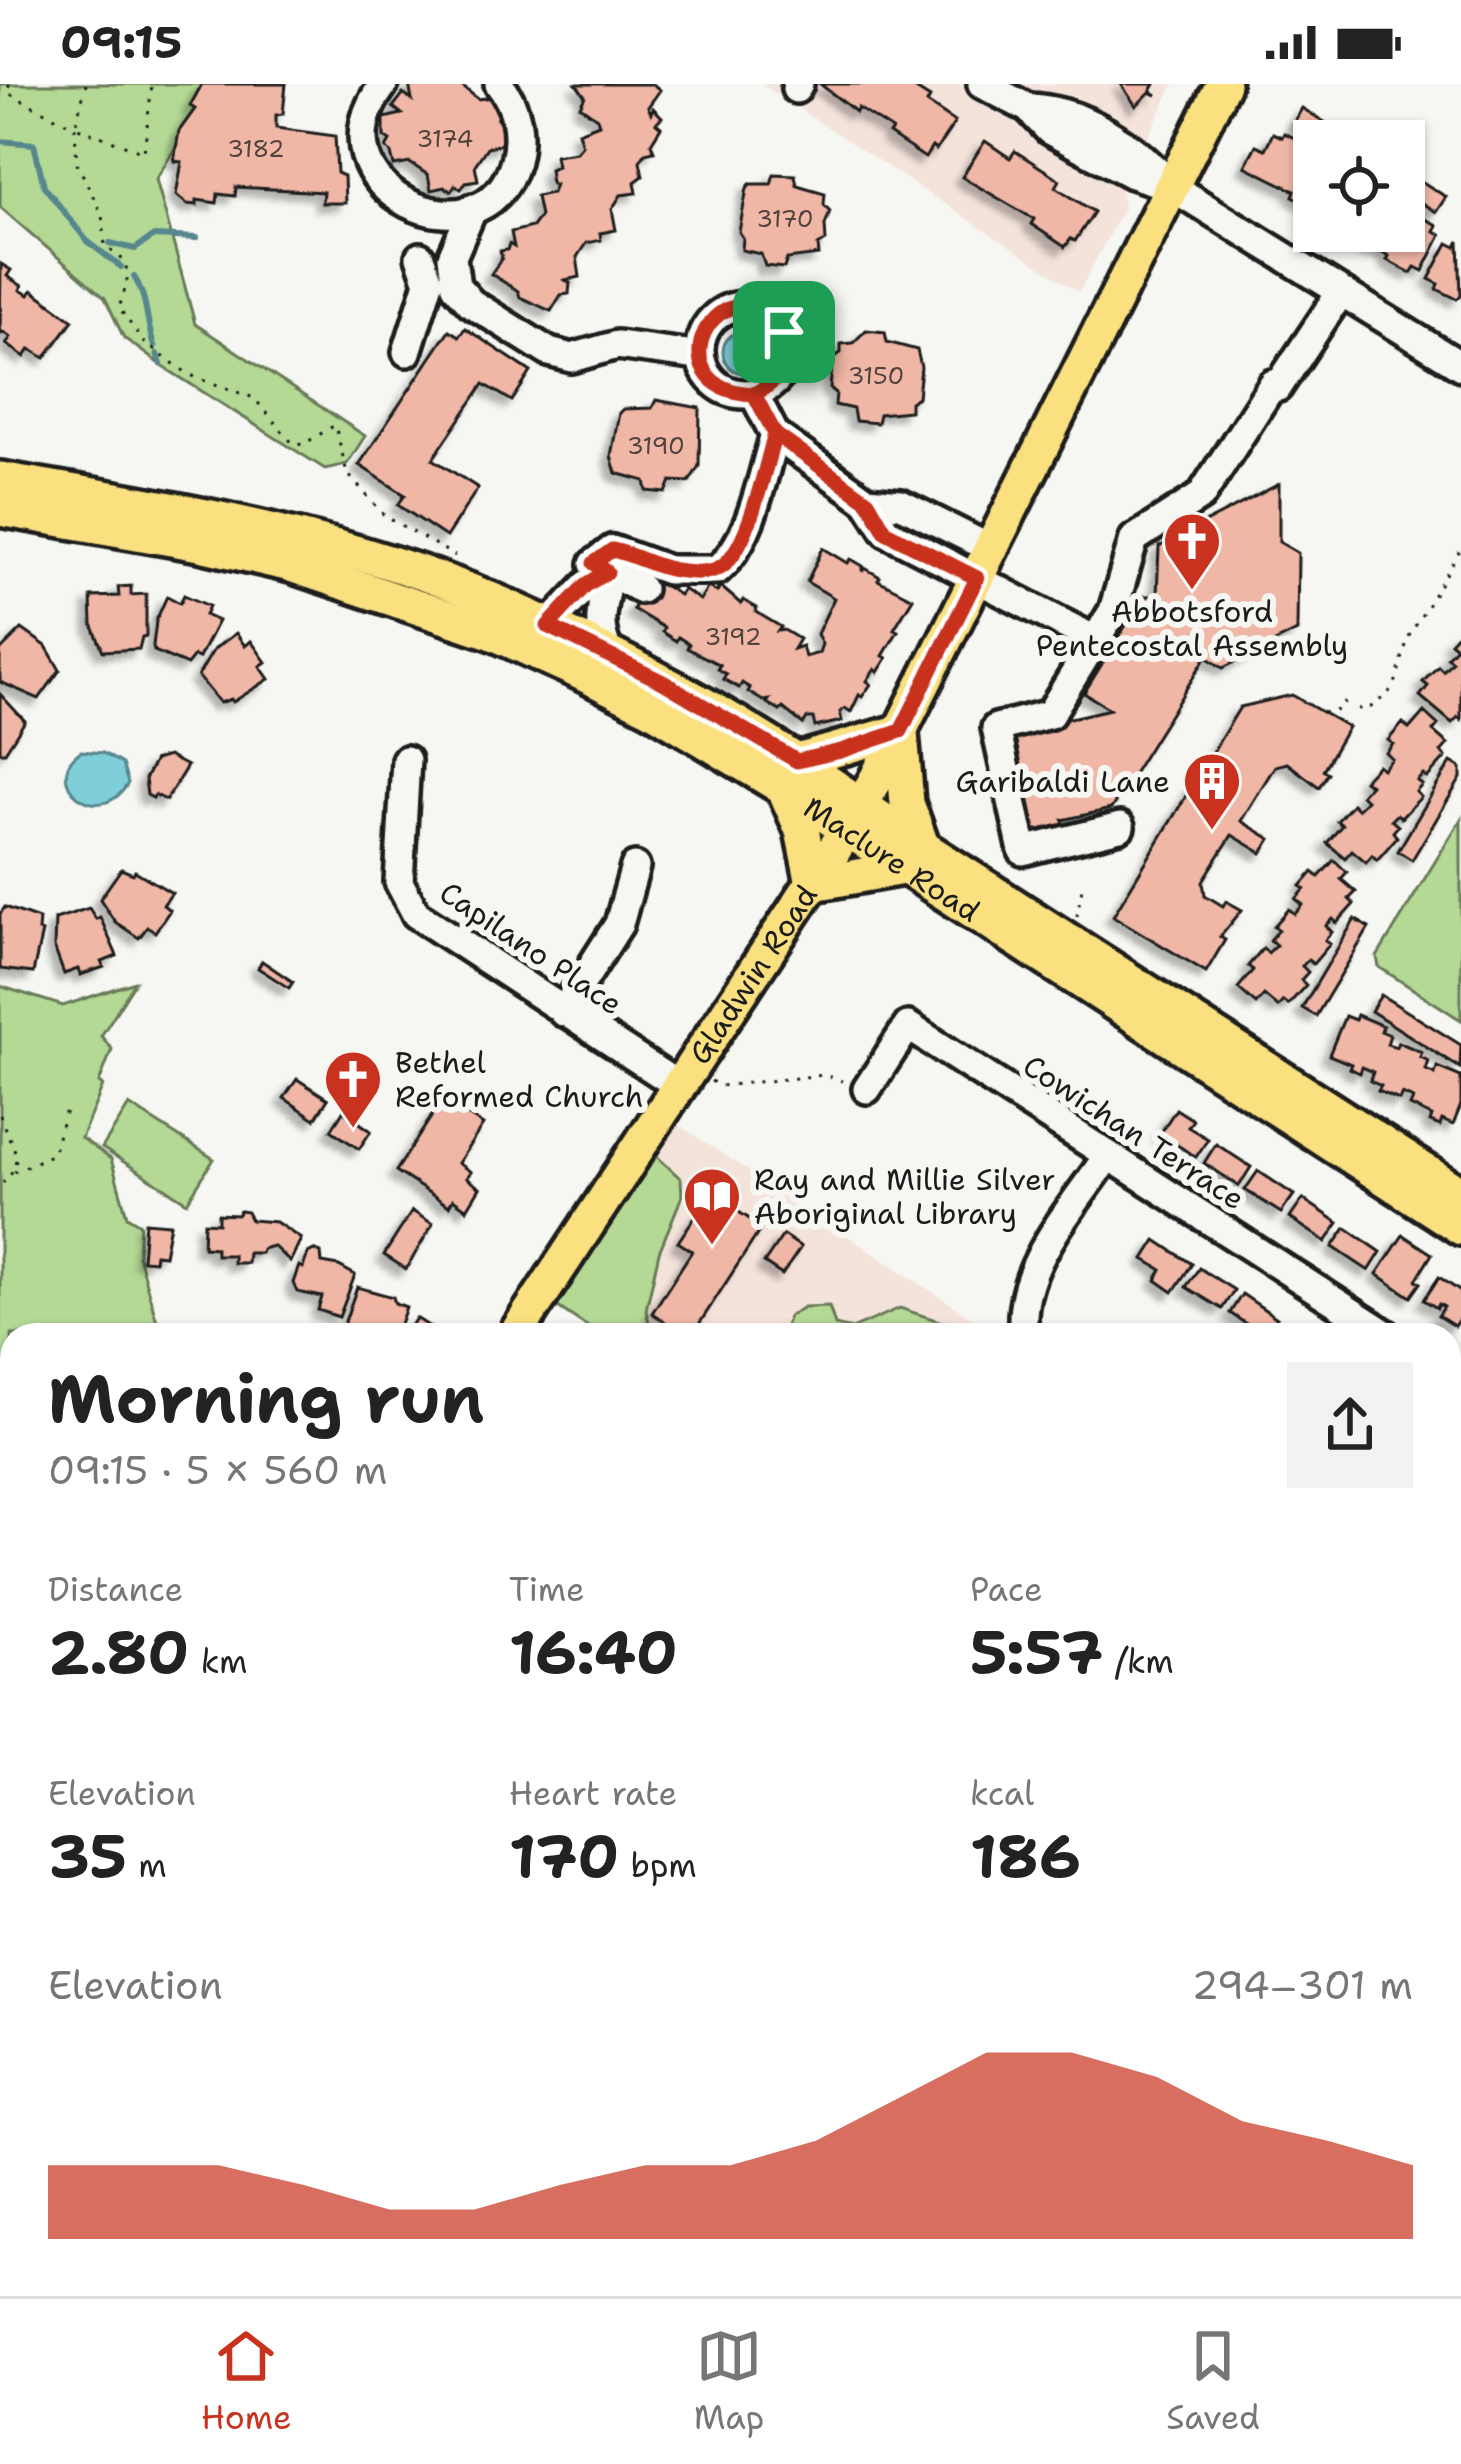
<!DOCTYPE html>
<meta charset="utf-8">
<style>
:root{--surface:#fff;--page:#f2f2f2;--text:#222;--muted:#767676;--line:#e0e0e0;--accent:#c8321e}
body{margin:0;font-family:"Shantell Sans",sans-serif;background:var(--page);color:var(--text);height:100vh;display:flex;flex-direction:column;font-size:45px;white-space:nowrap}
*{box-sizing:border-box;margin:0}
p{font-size:39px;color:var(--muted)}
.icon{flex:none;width:66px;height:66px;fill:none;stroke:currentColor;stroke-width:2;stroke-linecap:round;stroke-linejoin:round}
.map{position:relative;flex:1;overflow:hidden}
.sheet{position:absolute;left:0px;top:1239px;width:1461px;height:975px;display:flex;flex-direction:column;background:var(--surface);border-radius:36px 36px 0 0;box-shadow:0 3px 9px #0004}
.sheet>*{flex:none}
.controls{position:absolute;left:1293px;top:36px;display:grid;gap:24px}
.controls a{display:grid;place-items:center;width:132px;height:132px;border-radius:0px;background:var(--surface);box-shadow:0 3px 9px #0004;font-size:60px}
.pin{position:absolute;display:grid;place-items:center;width:102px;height:102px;color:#fff;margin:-51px;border-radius:24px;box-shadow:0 6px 18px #0006}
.round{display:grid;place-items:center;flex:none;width:126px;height:126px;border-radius:0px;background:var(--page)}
.headline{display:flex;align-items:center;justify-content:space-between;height:204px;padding:0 48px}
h1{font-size:66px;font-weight:700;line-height:90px}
.figures{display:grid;grid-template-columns:repeat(3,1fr);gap:18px;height:204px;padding:12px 48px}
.figures div{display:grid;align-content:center}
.figures b{font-size:60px;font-weight:700}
.figures small{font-size:33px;font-weight:400}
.figures p{font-size:33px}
.chart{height:336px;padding:24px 48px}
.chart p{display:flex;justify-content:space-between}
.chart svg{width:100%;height:216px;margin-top:12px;fill:var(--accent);opacity:.7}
.status{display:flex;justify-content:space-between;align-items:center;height:84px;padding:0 60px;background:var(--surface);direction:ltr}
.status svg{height:33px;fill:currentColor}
.dock{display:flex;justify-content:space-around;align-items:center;height:168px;border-top:3px solid var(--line);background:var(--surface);font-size:33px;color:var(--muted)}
.dock a{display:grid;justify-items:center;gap:6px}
.dock .on{color:var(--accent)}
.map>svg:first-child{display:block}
.built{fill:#f4e3db}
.green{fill:#b3d995;stroke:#687a58;stroke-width:3}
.water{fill:#7fcfda;stroke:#57878e;stroke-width:3}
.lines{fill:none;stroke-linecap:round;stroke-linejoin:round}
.stream{stroke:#57878e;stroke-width:6}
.building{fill:#f0b7a6;stroke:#1c1c1c;stroke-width:3;filter:url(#shadow)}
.minor-casing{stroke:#1c1c1c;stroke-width:36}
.major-casing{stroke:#1c1c1c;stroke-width:42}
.path{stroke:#1c1c1c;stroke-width:3;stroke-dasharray:3 9;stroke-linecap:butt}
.minor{stroke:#f6f6f2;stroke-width:27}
.major{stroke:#fbe080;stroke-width:33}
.route-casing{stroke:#fff;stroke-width:24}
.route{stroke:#c8321e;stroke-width:15}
.labels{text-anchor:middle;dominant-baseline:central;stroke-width:12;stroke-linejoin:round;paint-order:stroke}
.number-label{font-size:24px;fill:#51433e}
.poi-label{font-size:30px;fill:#1c1c1c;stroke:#f6f6f2;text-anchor:start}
.street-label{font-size:30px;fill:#1c1c1c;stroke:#f6f6f2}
</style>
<div class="status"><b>09:15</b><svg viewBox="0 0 49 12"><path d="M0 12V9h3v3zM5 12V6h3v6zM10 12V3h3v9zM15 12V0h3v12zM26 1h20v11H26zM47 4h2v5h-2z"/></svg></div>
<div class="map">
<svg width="1461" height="2212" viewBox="0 0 1461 2212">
<defs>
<filter id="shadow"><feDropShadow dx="-7" dy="7" stdDeviation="3" flood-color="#0004"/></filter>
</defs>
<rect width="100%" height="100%" fill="#f6f6f2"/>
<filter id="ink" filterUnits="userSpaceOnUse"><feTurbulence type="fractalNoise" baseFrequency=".00833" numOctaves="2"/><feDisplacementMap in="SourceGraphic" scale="24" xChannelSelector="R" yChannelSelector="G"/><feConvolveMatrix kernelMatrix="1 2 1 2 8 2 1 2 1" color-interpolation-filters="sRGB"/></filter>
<g filter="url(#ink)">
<!-- built -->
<g class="built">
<path d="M761 0H1174L1121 106 1123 124 1079 208Z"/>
<path d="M665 1032 998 1251H600Z"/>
</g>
<!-- green -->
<g class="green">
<path d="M0 0H215L156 95 195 240 365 352 347 380 325 385 162 282 124 254 105 214 0 123Z"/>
<path d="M1461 735V936L1379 883 1377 873Z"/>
<path d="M135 898 101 952 112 965 99 999 103 1002 81 1054 111 1075 127 1132 140 1140 138 1172 161 1251H12V1591L0 1598V902L63 922Z"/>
<path d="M129 1021 214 1075 187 1118 102 1064Z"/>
<path d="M648 1064 681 1095 682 1112 659 1168 646 1226 652 1251H600L546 1215Z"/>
<path d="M829 1222 835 1241 852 1245 900 1224 942 1238H968L982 1251H782L789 1232 804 1223Z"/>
<path d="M1461 1864V2212H1234L1240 2202H1449V1882Z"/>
<path d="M0 2087 12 2100V2202H112L122 2212H0Z"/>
</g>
<!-- water -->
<g class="water">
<circle cx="744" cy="268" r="21"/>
<path d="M81 667 103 669 122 680 128 699C100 748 38 697 81 667Z"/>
</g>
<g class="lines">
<!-- stream -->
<g class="stream">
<path d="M0 57 34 60 44 102 87 157 121 183"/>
<path d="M110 159 135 165 154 152 197 154"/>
<path d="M134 193C148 214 146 239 154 262"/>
<path d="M157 270 161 280"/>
</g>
</g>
<!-- building -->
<g class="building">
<path d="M202 0H286L283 30 276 31V44L335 52 337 89 344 92 345 119H322L323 108 236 103 235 112 218 110 217 119 197 116V121L187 120 176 111 182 78 174 77 179 47 195 25 190 22Z"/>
<path d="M409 0H459L478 15 493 13 495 25 501 30 497 35 503 40V60L487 63 475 81 478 96 466 98 461 105 455 101 451 107 444 103 431 106 428 91 410 79 394 82 391 69 386 64 390 57 384 53V34L402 30 393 23 403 10 412 16Z"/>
<path d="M576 0H653L660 6 648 23 651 29 653 24 662 33 656 39 661 43 651 59 654 67 645 69 640 77 643 92 635 98 637 109 621 111 612 125 616 146 600 149 601 156 586 159 577 173 580 193 565 196 570 199 569 210 561 211 551 227 520 213 518 207 491 190 502 174 500 167 507 166 509 160 514 163 511 148 532 143 540 132 536 112 552 109 555 100H551L549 85 557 82 555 71 576 68 582 61 578 48 599 40 597 34 580 22 585 12Z"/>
<path d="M820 0H908L930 14 927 19 955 38 936 66 932 63 925 74 889 50 892 46 858 24 856 28Z"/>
<path d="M1121 0H1155L1151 7 1157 11 1150 8 1136 22Z"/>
<path d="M1302 24 1355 57H1321L1293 40Z"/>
<path d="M1273 49 1282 53 1284 49 1311 62 1314 122 1293 112 1295 107 1245 82 1256 61 1265 65Z"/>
<path d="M985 57 1010 74 1015 67 1060 96 1056 103 1094 128 1075 157 1071 155 1065 163 1031 140 1034 135 962 93Z"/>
<path d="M1404 86 1446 113 1436 128 1404 108Z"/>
<path d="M774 90 795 91 797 101 825 109 824 121 830 127 825 141 826 157 818 162 819 171 787 175 784 184 765 182 761 170 742 166 743 154 739 148 747 104 750 100H771Z"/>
<path d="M1411 128 1437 141 1434 147 1441 151 1423 187 1415 183 1411 189 1387 176 1389 172 1379 166 1381 162 1376 160 1373 166 1357 158 1360 153 1349 147H1404V131L1408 133Z"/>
<path d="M1459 157 1461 211 1457 215 1437 205 1439 200 1429 195 1448 159 1456 163Z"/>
<path d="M1 180 11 186 7 192 22 202 20 206 29 211 32 206 73 236 45 274 30 265 25 273 6 260 11 253 3 248 0 250Z"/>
<path d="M465 244 531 288 512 317 484 300 433 375 478 404 446 453 398 421 405 411 359 381 449 246 459 252Z"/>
<path d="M866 246 885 248 887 258 917 266 921 283 918 313 910 318V327L879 330 877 339 855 337 853 325 835 321 836 309 830 304 833 274 841 269V260L853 259Z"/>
<path d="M656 316 700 324 699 382 689 398 671 397 666 409 647 407 645 397 616 389 611 372 619 329 623 325 652 324Z"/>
<path d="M1279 400V458L1298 469 1297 547 1223 584 1206 573 1111 725 1063 736 1064 742 1033 749 1009 648 1110 625 1084 609 1144 512H1157L1159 463Z"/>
<path d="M823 464 848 479 851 475 863 482V488L865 484 880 493 878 496 913 514 894 545 898 547 883 572 887 574 878 588 875 585 867 597 871 600 862 613 859 611 851 628 845 624 840 628 842 637 815 643 813 634H807L803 640 783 624 780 627 767 619 769 616 763 617 748 608 750 604 742 599 739 604 723 595 726 590 717 585 720 581 687 564 689 560 678 553 676 557 662 548 664 544 633 525 656 496 679 511 683 505 700 516 708 503 717 508 720 502 741 520 743 516 757 524 756 528 781 543 778 547 784 546 799 555 793 565 802 562 805 573 819 569 822 560 817 550 834 514 807 498Z"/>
<path d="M131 502V511L146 510V552L142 553 139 565 103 567 92 540 91 513 119 512 118 503Z"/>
<path d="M184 511 209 522 205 531 218 537 199 574 194 572 187 581 154 567 153 562 156 537 167 512 180 519Z"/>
<path d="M22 545 46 562 60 586 39 615 0 598V567Z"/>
<path d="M1461 546V636L1458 633 1452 639 1420 612 1428 602 1423 598 1438 582 1443 587 1452 577 1447 573 1456 563 1450 558Z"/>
<path d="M236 549 245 562 251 557 266 578 260 582 269 595 233 618 231 615 220 619 198 592 214 565Z"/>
<path d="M0 610 25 637 5 668H0Z"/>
<path d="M1292 611 1348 643 1323 686 1328 689 1319 703 1287 679 1275 682 1241 737 1271 755 1262 769 1232 751 1203 797 1205 811 1223 822 1226 817 1242 826 1220 853 1225 856 1206 888 1113 832 1240 623Z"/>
<path d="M1424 628 1438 641 1433 647 1448 660 1441 668 1446 673 1427 694 1423 691 1417 697 1422 701 1416 708 1421 713 1401 734 1397 730 1391 736 1398 742 1393 748 1397 753 1377 776 1372 771 1366 778 1352 766 1345 774 1327 759 1342 741 1337 737 1352 720 1357 725 1366 716 1361 711 1370 701 1364 696 1378 681 1383 685 1392 675 1386 669 1393 660 1388 656 1403 639 1409 645Z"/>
<path d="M168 672 187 682 166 716 155 711 153 714 147 711 145 695 155 676Z"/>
<path d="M1451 678 1461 684V694L1412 776 1398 767Z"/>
<path d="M1334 776 1347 788 1341 795 1356 808 1349 815 1354 820 1337 839 1333 835 1326 842 1332 848 1325 856 1330 860 1313 880 1308 876 1302 882 1308 888 1301 896 1306 901 1288 921 1283 917 1278 923 1264 911 1256 920 1238 904 1253 886 1248 882 1263 864 1268 869 1276 861 1270 856 1279 846 1274 842 1289 825 1295 830 1303 821 1296 815 1305 805 1301 802 1313 788 1319 793Z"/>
<path d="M121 785 133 790 135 787 172 809 163 821 170 826 155 848 147 843 139 854 115 838 100 815Z"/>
<path d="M5 823 39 835 38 847 42 848 33 889 0 885V830Z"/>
<path d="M89 824 96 835 100 833 117 872 102 878 104 883 80 891 78 885 64 890 54 863 55 835Z"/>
<path d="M1355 835 1369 844 1316 932 1302 924Z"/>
<path d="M262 877 293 898 289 904 258 884Z"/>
<path d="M1381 911 1461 961 1460 984 1371 927Z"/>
<path d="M1357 931 1383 942 1381 947 1390 951 1387 960 1396 963 1398 958 1422 968 1420 973 1429 977 1426 986 1435 990 1437 983 1461 993V1021L1453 1041 1442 1036 1440 1042 1430 1038 1432 1032 1410 1022 1413 1015 1402 1010 1399 1016 1378 1007 1381 1002 1370 997 1373 988 1362 983 1360 989 1349 984 1351 980 1329 971 1345 932 1355 936Z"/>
<path d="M297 995 328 1015 315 1035 284 1014Z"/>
<path d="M443 1015 483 1041 458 1079 471 1088 466 1094 480 1104 467 1125 453 1115 449 1122 396 1087Z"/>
<path d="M1176 1025 1193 1036 1188 1043 1208 1055 1196 1073 1160 1050Z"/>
<path d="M343 1027 371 1047 359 1065 331 1046Z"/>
<path d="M1216 1060 1251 1083 1239 1102 1204 1079Z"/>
<path d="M1258 1087 1294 1111 1281 1129 1245 1106Z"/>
<path d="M1303 1115 1339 1139 1326 1158 1290 1134Z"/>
<path d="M731 1123 762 1143 692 1251H685L652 1229 692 1167 678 1158 698 1128 719 1141Z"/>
<path d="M240 1127 247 1128 251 1136 276 1138 301 1155 290 1178 273 1162 262 1165 261 1169H248L247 1179H233V1171H216V1164L203 1163 204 1138 218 1139V1130L237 1131Z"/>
<path d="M412 1127 433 1140 406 1185 384 1171Z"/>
<path d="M145 1138 170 1140 164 1171 155 1170 154 1177 142 1176Z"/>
<path d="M1346 1144 1381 1168 1369 1187 1333 1163Z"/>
<path d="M783 1151 801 1163 782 1191 764 1179Z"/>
<path d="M1403 1151 1432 1170 1416 1196 1421 1199 1411 1213 1377 1190Z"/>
<path d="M1156 1156 1192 1180 1173 1208 1156 1196 1162 1186 1144 1175Z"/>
<path d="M314 1166 321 1169 322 1179 339 1182 355 1191 339 1233 318 1226 322 1213 297 1208 293 1199 299 1182 303 1184 308 1169Z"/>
<path d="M1199 1184 1234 1206 1222 1225 1186 1203Z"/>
<path d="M1439 1193 1461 1208V1232L1454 1242 1438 1232 1444 1223 1439 1220 1437 1224 1424 1216Z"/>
<path d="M357 1203 393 1213 395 1219 406 1223 396 1251H378L364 1245 362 1249 343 1243Z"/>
<path d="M1242 1210 1277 1234 1266 1251H1252L1246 1247 1249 1242 1230 1229Z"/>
<path d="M416 1234 433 1245 443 1250 405 1251Z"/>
<path d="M1461 1354V1387L1449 1379V1372Z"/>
<path d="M1461 1506V1555L1449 1547V1525Z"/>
<path d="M1449 1563 1461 1571V1582L1449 1594Z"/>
<path d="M0 1803 1 1809 12 1812V1860L0 1852Z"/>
<path d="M384 2202H416L413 2206 422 2212H378Z"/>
<path d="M501 2202H531L525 2212H495Z"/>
</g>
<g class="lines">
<defs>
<g id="minor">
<path d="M384 0C302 105 485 187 515 77 522 50 517 22 499 0"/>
<path d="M982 0 1028 24 1049 46 1132 90 1172 103 1461 282"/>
<path d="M796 5 799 0"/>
<path d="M1028 24C1081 25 1134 61 1169 100"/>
<path d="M473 124 452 173 456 202 471 219 549 268 572 274 617 261 699 272"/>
<circle cx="744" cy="266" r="44"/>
<path d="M407 268 429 198 420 173"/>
<path d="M1278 303 1341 208"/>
<path d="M754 310 775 351 867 417 887 448 1095 556"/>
<path d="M867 417 901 420 991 465"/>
<path d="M607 488C605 526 593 531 609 570"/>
<path d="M641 505 594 480 612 466 668 486H717C753 455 761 394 775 351"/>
<path d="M548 542 587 501 607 488"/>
<path d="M406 676 399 798 416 830 679 1002"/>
<path d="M1120 743 1023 767 996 644 1050 630 1113 527 1134 455 1201 412 1273 300"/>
<path d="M563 928 619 840 635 783"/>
<path d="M867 1005 908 942 1387 1251"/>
<path d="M1024 1251C1014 1185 1075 1122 1108 1071"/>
<path d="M1449 1291 1461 1299"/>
<path d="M1449 1683 1461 1665"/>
<path d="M313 2212 324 2202"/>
<path d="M580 2212 587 2202"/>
<path d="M840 2212 847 2202"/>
<path d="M1102 2212 1109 2202"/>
</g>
<g id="major">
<path d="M0 395C170 424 342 451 502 520 604 565 705 616 798 678 841 706 883 737 926 765 1104 881 1283 995 1461 1110"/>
<path id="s1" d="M0 425 200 460 291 481 491 548 579 588 651 624 783 704 1461 1144"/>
<path d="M901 649 907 719 923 764"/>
<path d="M797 677 901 647"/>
<path d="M784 705 802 746 813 800"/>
<path d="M813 800 903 784"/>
<path id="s2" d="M515 1251 833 768 875 697 1223 0"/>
<path d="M0 2030 12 2013"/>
</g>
</defs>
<!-- minor casing -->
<use href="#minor" class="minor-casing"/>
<!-- major casing -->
<use href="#major" class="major-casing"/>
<!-- path -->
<g class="path">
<path d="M9 0 8 9 75 43 77 79 102 131 105 162 126 178 127 199 119 224 144 259 190 291 254 314 294 361 304 360 335 341 347 389 385 432 455 472"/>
<path d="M86 0 75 43 144 68 152 0"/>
<path d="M1358 625 1371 623 1388 610 1396 597 1408 554 1461 465"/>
<path d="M1323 629 1339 626 1348 613"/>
<path d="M1077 832 1082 804"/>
<path d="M711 997 719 1002 825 991 842 997"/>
<path d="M0 1031C10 1065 30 1072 0 1102"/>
<path d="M14 1088 53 1070 66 1026"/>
<path d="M0 1408 7 1429 0 1464"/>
<path d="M1449 1905 1461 1913"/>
<path d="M1449 1933 1461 1917"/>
<path d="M0 2098 12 2113"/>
<path d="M0 2193 12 2189"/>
<path d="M85 2202 97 2212"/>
<path d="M1293 2212 1300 2202"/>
</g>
<!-- minor -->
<use href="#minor" class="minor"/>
<!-- major -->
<use href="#major" class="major"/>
</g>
</g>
<g class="lines" filter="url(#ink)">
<defs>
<path id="route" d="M784 248C791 279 782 296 754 310L775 350C765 382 749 464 722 482 709 491 690 488 675 486 653 483 634 470 612 466L594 479 607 488 586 501 548 542 663 598 797 677 841 667 901 647 977 494 886 448 868 417 775 350 754 310C647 306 721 166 784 248"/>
</defs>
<!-- route casing -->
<use href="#route" class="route-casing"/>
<!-- route -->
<use href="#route" class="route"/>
</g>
<!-- icons -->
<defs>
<symbol id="church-pin" viewBox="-11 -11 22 30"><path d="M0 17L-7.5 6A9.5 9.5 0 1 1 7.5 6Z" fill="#c8321e" stroke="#f6f6f2"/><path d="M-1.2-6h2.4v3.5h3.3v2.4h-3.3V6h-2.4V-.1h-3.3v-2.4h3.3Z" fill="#fff"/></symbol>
<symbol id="building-pin" viewBox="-11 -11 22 30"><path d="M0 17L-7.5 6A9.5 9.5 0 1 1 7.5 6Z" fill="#c8321e" stroke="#f6f6f2"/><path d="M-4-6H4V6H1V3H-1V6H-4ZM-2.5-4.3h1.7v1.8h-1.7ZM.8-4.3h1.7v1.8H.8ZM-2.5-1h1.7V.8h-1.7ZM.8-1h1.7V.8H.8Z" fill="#fff"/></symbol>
<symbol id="library-pin" viewBox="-11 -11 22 30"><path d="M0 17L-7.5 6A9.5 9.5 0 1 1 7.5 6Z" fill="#c8321e" stroke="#f6f6f2"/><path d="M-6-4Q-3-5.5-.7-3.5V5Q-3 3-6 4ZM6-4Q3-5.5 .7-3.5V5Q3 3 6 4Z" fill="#fff"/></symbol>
</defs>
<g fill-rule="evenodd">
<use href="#church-pin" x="1159" y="424" width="66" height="90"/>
<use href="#building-pin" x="1179" y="664" width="66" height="90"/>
<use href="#church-pin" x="320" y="962" width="66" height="90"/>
<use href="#library-pin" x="679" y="1079" width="66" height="90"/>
</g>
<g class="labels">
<!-- number labels -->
<g class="number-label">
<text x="445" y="55">3174</text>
<text x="256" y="65">3182</text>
<text x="785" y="135">3170</text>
<text x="876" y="292">3150</text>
<text x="656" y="362">3190</text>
<text x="733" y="553">3192</text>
</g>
<!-- poi labels -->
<g class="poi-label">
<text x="1192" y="527" text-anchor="middle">Abbotsford<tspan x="1192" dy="34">Pentecostal Assembly</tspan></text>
<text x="1170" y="697" text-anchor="end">Garibaldi Lane</text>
<text x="395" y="978">Bethel<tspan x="395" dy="34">Reformed Church</tspan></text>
<text x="754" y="1095">Ray and Millie Silver<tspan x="754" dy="34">Aboriginal Library</tspan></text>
</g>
<!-- street labels -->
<g class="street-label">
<text stroke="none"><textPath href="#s1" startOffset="969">Maclure Road</textPath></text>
<text transform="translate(531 864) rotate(34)">Capilano Place</text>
<text stroke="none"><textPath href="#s2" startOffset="432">Gladwin Road</textPath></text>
<text transform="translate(1134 1048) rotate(33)">Cowichan Terrace</text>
</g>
</g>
</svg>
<div class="controls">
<a><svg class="icon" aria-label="locate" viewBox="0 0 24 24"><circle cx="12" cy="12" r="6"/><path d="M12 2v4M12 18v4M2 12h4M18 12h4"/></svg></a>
</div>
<div class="pin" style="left:784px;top:248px;background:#1e9e55"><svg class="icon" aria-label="arrive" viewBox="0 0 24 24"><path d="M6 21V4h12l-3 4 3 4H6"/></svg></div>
<section class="sheet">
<div class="headline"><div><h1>Morning run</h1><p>09:15 · 5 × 560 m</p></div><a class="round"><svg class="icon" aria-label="share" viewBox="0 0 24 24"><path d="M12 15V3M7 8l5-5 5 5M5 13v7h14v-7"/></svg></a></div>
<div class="figures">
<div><p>Distance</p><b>2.80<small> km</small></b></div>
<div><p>Time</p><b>16:40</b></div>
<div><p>Pace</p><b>5:57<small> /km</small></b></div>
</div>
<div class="figures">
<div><p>Elevation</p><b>35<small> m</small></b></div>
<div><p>Heart rate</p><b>170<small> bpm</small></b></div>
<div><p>kcal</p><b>186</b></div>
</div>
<div class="chart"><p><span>Elevation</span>294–301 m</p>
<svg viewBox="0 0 160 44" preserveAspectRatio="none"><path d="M0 44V29L10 29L20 29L30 33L40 38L50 38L60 33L70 29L80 29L90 24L100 15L110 6L120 6L130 11L140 20L150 24L160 29V44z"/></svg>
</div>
</section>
</div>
<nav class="dock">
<a class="on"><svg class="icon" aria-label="home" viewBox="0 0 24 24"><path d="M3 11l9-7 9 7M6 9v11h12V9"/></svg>Home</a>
<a><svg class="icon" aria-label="map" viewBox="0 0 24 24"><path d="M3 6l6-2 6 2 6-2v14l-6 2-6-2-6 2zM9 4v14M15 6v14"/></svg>Map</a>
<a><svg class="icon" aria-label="saved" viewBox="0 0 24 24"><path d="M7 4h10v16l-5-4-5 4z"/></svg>Saved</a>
</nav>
